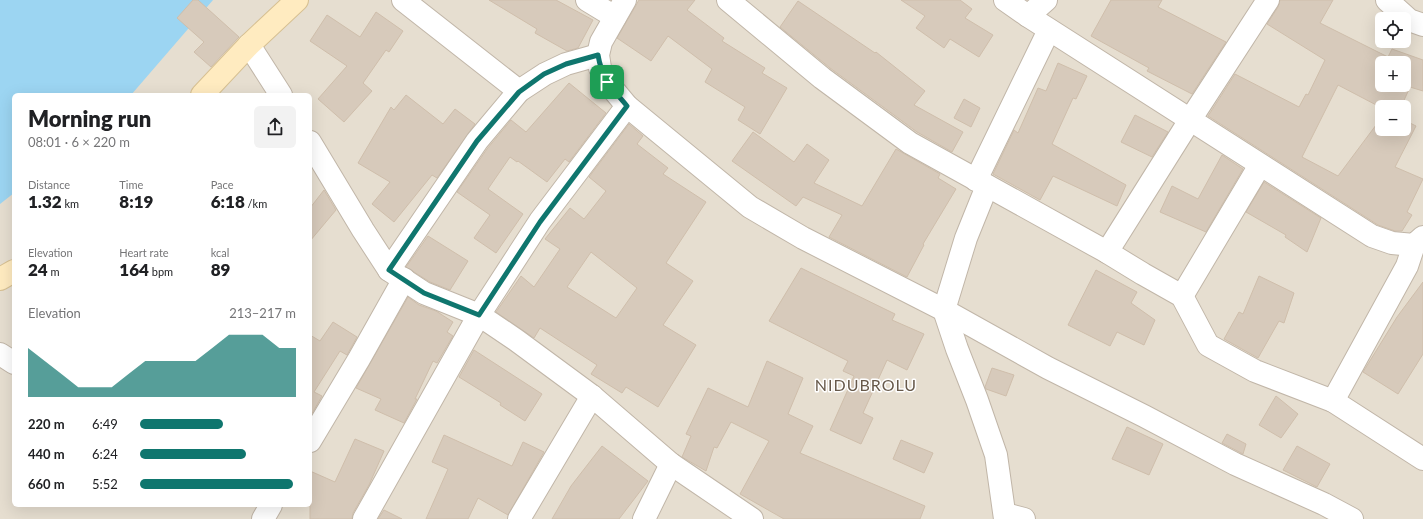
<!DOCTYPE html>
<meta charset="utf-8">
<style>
:root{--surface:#fff;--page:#f2f2f2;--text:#202124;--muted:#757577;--accent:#0f766e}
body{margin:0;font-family:Lato,sans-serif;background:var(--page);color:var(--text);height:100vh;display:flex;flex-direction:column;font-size:15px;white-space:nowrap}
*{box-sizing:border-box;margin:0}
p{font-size:13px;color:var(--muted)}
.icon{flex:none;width:22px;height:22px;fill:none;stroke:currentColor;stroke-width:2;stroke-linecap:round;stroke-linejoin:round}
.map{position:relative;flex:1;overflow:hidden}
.side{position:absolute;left:12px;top:93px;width:300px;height:414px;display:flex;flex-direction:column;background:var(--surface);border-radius:6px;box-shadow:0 4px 16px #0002}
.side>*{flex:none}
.controls{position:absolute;left:1375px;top:12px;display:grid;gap:8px}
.controls a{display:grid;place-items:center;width:36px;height:36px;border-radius:6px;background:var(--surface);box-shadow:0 4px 16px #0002;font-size:20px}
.pin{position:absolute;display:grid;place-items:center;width:34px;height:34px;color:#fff;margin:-17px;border-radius:8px;box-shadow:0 2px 6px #0006}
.round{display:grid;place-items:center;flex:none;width:42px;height:42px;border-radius:6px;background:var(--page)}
.summary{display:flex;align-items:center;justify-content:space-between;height:68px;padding:0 16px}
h1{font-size:22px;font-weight:800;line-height:30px}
.figures{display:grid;grid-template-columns:repeat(3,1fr);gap:6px;height:68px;padding:4px 16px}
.figures div{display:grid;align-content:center}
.figures b{font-size:17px;font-weight:800}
.figures small{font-size:11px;font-weight:400}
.figures p{font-size:11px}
.chart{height:112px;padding:8px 16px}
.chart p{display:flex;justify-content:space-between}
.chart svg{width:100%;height:72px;margin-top:4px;fill:var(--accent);opacity:.7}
ul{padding:0 16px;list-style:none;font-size:13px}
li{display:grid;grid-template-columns:64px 48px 1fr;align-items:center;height:30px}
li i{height:10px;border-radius:5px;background:var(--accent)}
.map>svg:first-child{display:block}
.residential{fill:#e6ded0;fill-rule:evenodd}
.water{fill:#9cd5f2}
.building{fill:#d7cabb;stroke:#cfbeab;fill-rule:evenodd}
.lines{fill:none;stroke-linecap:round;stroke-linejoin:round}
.minor-casing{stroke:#c1b6a8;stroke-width:24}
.secondary-casing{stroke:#d7c092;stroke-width:24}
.minor{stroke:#fff;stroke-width:22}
.secondary{stroke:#ffebc0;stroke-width:22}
.route-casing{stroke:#fff;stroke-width:8}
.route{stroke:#0f766e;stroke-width:5}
.labels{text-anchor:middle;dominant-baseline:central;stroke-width:3;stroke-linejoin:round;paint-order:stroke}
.quarter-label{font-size:16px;letter-spacing:1px;fill:#67594a;stroke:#fff}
</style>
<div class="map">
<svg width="1423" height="519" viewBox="0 0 1423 519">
<rect width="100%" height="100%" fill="#f2ece3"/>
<!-- residential -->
<path class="residential" d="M0 0H1423V519H0ZM1382 19H1404V41H1382ZM1382 63H1404V85H1382ZM14 95H310V505H14ZM1382 107H1404V129H1382Z"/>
<!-- water -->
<path class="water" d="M0 0H213L131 95H14V193L0 204Z"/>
<!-- building -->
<g class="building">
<path d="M193 0H198L239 37 211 67 194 52 204 42 177 18Z"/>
<path d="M489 0H556L593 20 578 48 567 51 535 33 537 29Z"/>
<path d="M639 0H695L687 10 724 38 722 41 765 68 762 73 787 88 760 134 738 120 745 107 705 82 712 69 668 36 651 61 617 38Z"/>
<path d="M901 0H960L972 9 965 18 993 35 979 57 950 39 944 48 916 28 925 16Z"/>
<path d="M1111 0H1162L1158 7 1226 42 1192 94 1147 71 1149 68 1091 36Z"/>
<path d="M1280 0H1333L1320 23 1388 57 1392 49 1423 60V91L1410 87 1401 107H1382V108L1338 85 1302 157 1338 176 1382 117V129H1404V120L1416 126 1395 167 1423 179 1407 212 1412 215 1402 231H1395L1378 225 1208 116 1235 74 1299 107 1306 94 1308 95 1325 60 1267 24 1278 7ZM1382 63H1404V85H1382Z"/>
<path d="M798 1 875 53 876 52 925 91 914 105 963 132 952 152 917 132 830 68 780 27Z"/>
<path d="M376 12 403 31 389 52 386 50 363 83 372 91 344 122 318 99 347 66 310 41 327 15 360 37Z"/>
<path d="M1058 63 1087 76 1076 99 1073 98 1052 144 1126 185 1117 206 1053 176 1040 200 993 174 1014 130 1018 133 1038 88 1046 91Z"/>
<path d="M569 83 606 113 569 162 565 159 547 182 518 161 517 162 510 157 488 189 523 214 496 253 474 238 490 215 457 192 487 149 511 120 526 132Z"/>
<path d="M406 95 443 124 455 109 475 124 437 178 432 175 394 222 372 204 390 182 358 163 391 107 394 110Z"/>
<path d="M964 99 980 108 971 127 954 118Z"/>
<path d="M1135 115 1168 132 1152 157 1121 142Z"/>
<path d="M629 124 643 136 637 144 668 168 663 174 706 202 666 263 693 281 663 325 696 345 658 407 626 387 622 393 591 374 597 365 540 328 534 338 496 312 521 276 534 287 560 249 545 239 570 208 584 219 606 191 589 177ZM591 252 637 288 616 318 567 287Z"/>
<path d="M753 132 794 162 807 144 829 160 814 183 862 206 896 149 940 174 938 178 956 189 923 244 924 245 907 277 829 237 842 215 803 197 796 206 732 161Z"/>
<path d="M1222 155 1243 169 1206 232 1160 212 1172 186 1198 199Z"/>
<path d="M1264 182 1321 218 1307 252 1285 237 1286 235 1246 212Z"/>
<path d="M324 190 336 210 310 241V208Z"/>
<path d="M428 236 468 261 450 290 430 282 406 267Z"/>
<path d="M801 268 895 314 892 320 924 334 907 370 887 360 863 413 873 418 861 444 830 430 854 376 843 371 848 361 769 321Z"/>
<path d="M1096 270 1137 292 1131 303 1155 320 1144 345 1117 332 1110 346 1068 325Z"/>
<path d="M1259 276 1294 293 1284 323 1279 321 1258 358 1224 339 1239 312 1243 314Z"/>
<path d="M1423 282V354L1398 394 1363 372 1397 317Z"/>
<path d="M408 297 419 305 436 311 453 322 447 332 453 336 437 363 433 361 415 399H417L404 423 375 410 381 399 356 388Z"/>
<path d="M333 322 357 337 347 355 340 351 314 392 322 396 310 417V335L320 341Z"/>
<path d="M474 350 542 394 525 421 500 405 501 403 459 377Z"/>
<path d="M767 361 803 378 788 414 813 426 800 453 925 506 920 519H784L740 494 769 441 731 422 717 448 714 447 706 471 682 457 691 436 686 434 708 388 748 407Z"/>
<path d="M992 368 1014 375 1006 396 986 389 985 387Z"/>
<path d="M1276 396 1298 414 1281 438 1259 425Z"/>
<path d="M1127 427 1163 444 1149 475 1112 459Z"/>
<path d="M1227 434 1246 444 1243 454 1222 443Z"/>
<path d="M444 435 512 466 523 442 544 452 508 515 478 498 468 519H426L448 469 432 462Z"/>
<path d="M355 439 384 451 369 485 353 513 352 519H310V471L335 482Z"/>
<path d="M901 440 933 453 924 473 893 459Z"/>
<path d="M602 446 648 481 619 519H552L571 486Z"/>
<path d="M1297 446 1330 464 1317 487 1283 470Z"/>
<path d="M384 510 402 519H378Z"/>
</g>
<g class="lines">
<defs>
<g id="minor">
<path d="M403 0 519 91"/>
<path d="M587 0 615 17"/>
<path d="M625 0 601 42 598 55 600 68 607 82 627 106 750 207 803 238 944 310 1048 368 1144 416 1235 464 1324 504 1352 519"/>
<path d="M728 0 822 78 910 143 1107 252 1143 274 1182 296 1208 345 1255 371 1333 401 1423 459"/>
<path d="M1005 0 1028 16 1372 236 1392 243 1414 245 1423 237"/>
<path d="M1387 0 1409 20 1423 25"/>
<path d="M1028 16 1046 0"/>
<path d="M249 45 281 95"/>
<path d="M310 142 363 230 389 270 424 293 479 315 516 340 592 396 671 464 752 519"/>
<path d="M976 180 1049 30"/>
<path d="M987 186 966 238 944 310 957 349 977 400 996 455 1005 519"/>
<path d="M1107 252 1190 120 1268 0"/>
<path d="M389 270 477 141 519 91 545 74 566 64 598 55"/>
<path d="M1182 296 1260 165"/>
<path d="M0 354 14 363"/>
<path d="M1333 401 1407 266 1414 245"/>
<path d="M310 441 359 359 404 279"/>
<path d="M1005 514 1024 519"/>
<path d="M263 519 271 505"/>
<path d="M364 519 479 315 540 221 627 106"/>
<path d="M519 519 592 396"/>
<path d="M644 519 671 464"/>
</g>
<g id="secondary">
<path d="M202 95 249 45 297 0"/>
<path d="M0 279 14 271"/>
</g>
</defs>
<!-- minor casing -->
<use href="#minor" class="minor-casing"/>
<!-- secondary casing -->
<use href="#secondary" class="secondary-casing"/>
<!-- minor -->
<use href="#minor" class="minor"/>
<!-- secondary -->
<use href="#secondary" class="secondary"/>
</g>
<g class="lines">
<defs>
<path id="route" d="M598 55C602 79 612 88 627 106L540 222 479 315 424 293 389 270 477 141 519 92 544 74 566 64Z"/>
</defs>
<!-- route casing -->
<use href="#route" class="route-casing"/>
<!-- route -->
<use href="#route" class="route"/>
</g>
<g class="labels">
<!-- quarter labels -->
<g class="quarter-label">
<text x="866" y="384">NIDUBROLU</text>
</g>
</g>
</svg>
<div class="controls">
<a><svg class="icon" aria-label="locate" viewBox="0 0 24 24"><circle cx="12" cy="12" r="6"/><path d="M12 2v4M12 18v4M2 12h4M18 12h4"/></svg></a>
<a>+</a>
<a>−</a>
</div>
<div class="pin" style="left:607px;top:82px;background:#1e9e55"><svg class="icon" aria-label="arrive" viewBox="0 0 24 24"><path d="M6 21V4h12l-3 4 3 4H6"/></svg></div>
<section class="side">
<div class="summary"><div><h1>Morning run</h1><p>08:01 · 6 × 220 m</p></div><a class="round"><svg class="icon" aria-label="share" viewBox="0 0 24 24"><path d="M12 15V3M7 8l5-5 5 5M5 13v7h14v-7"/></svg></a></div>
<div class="figures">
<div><p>Distance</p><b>1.32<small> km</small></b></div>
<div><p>Time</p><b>8:19</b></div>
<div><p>Pace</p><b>6:18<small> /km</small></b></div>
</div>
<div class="figures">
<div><p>Elevation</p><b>24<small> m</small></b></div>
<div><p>Heart rate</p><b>164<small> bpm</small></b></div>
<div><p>kcal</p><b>89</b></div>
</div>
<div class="chart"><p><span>Elevation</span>213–217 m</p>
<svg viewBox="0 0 160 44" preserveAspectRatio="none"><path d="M0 44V14L10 22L20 30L30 38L40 38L50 38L60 30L70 22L80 22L90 22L100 22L110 14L120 6L130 6L140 6L150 14L160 14V44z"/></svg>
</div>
<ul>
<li><b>220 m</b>6:49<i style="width:53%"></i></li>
<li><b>440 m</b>6:24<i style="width:68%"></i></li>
<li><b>660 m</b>5:52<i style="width:98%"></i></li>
</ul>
</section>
</div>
